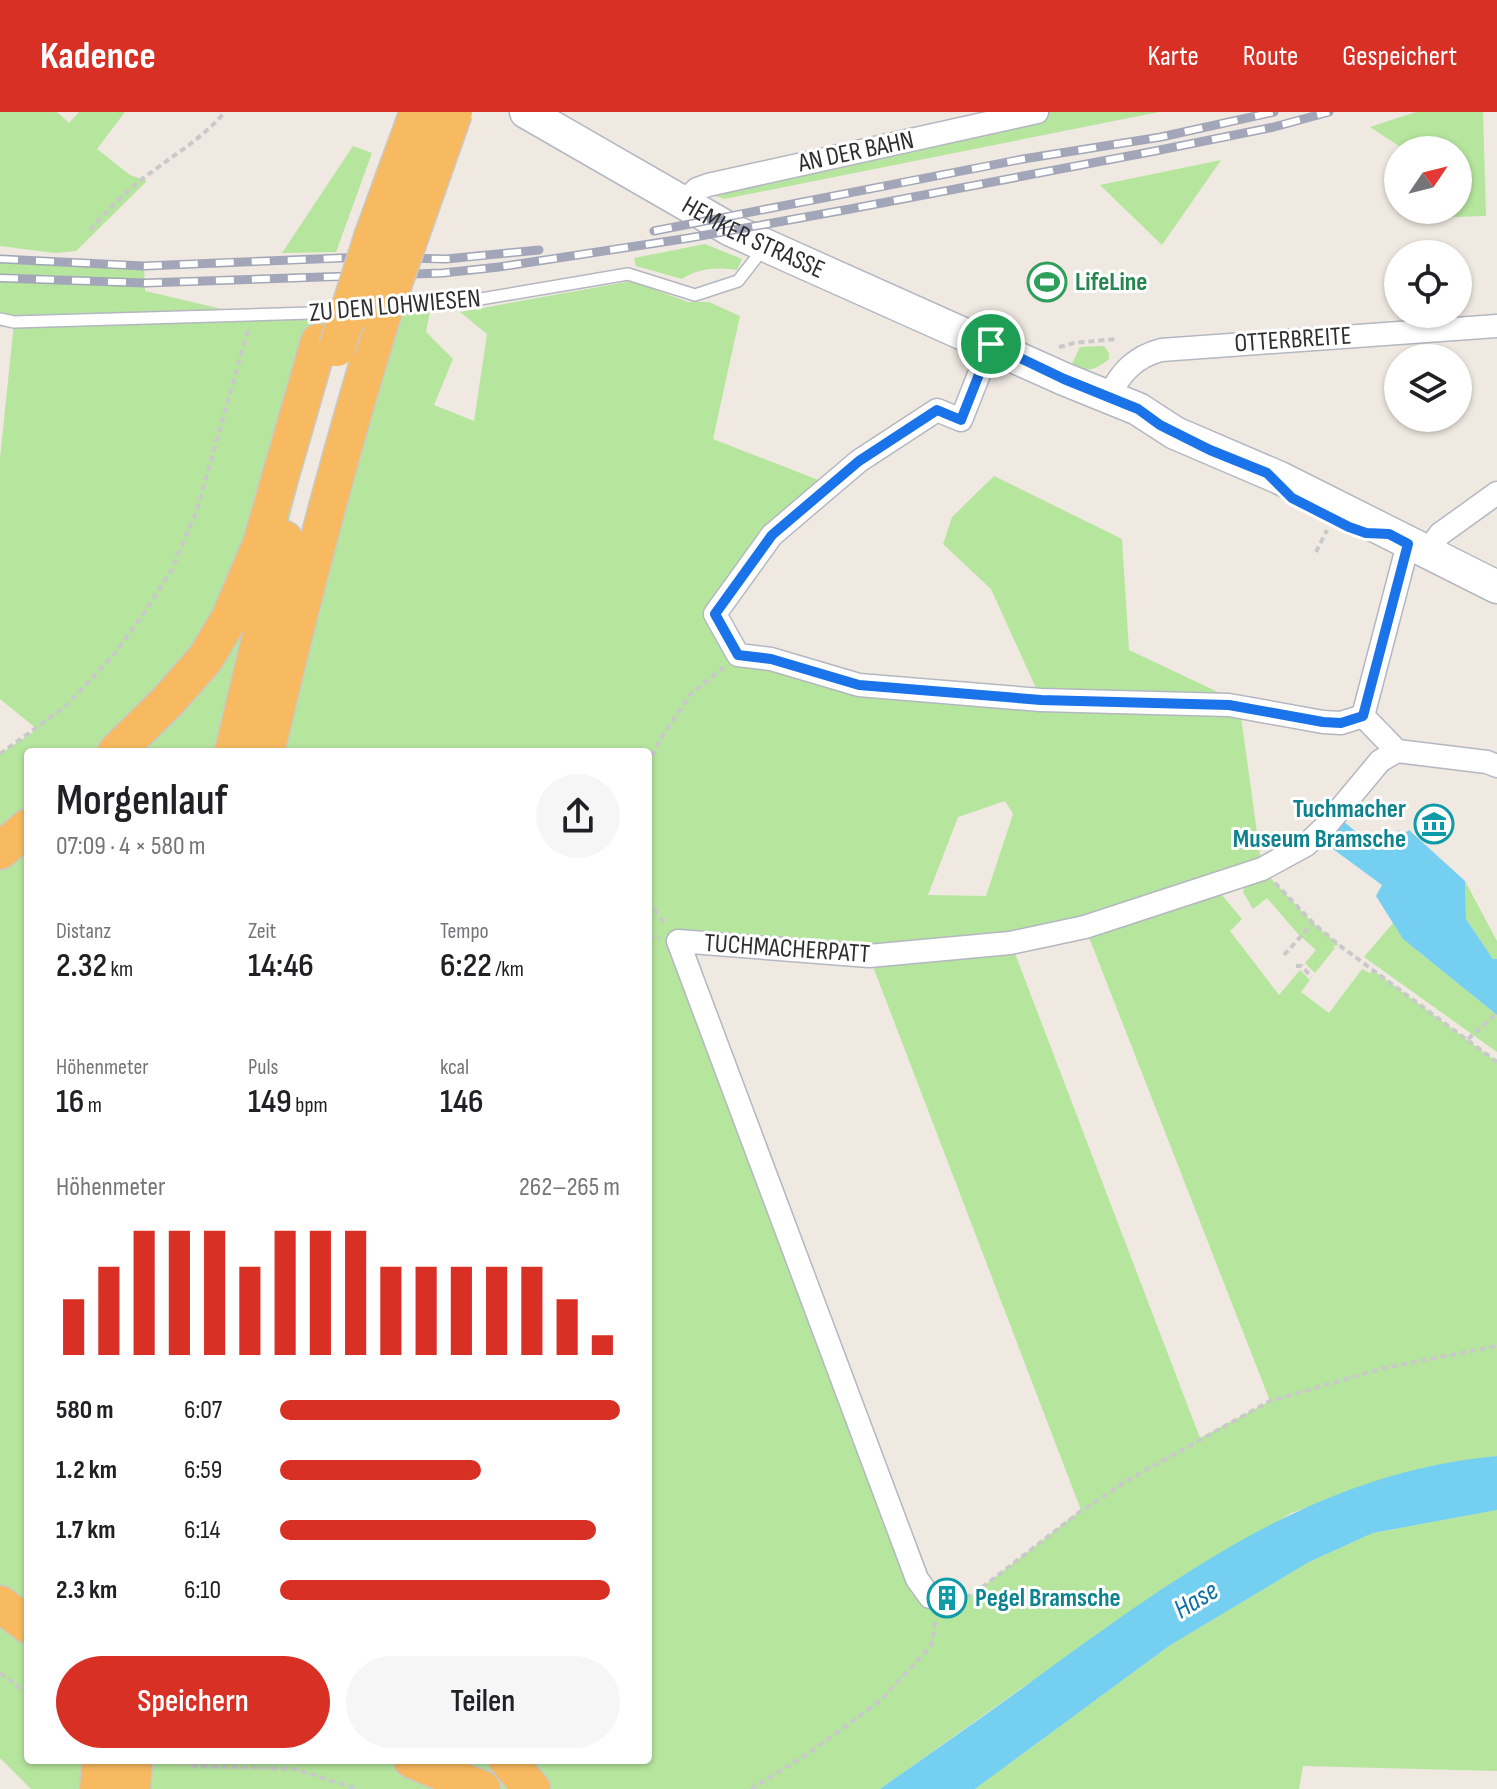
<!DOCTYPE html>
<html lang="de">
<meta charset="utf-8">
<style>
:root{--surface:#fff;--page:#f6f6f6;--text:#202124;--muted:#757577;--accent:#d93025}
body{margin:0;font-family:"Sofia Sans Condensed",sans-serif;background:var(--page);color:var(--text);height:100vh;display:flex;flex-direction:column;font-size:30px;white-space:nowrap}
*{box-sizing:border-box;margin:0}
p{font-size:26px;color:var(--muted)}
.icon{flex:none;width:44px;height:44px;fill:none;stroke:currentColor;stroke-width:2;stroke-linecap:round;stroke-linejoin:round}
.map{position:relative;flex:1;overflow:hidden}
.side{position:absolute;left:24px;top:636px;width:628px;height:1016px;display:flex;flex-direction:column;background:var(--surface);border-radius:8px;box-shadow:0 2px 6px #0004}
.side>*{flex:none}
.needle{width:52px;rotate:55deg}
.buttons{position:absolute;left:1384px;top:24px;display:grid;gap:16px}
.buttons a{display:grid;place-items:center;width:88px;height:88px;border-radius:50%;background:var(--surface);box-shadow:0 2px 6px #0004;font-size:40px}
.pin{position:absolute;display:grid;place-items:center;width:68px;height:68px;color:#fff;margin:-34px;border:4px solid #fff;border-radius:50%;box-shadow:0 2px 8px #0007}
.round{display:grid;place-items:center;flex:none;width:84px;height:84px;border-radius:42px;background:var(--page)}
.head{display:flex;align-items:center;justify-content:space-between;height:136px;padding:0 32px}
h1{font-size:44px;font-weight:600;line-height:60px}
.figures{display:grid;grid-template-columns:repeat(3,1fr);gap:12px;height:136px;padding:8px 32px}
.figures div{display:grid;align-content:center}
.figures b{font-size:34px;font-weight:600}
.figures small{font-size:22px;font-weight:400}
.figures p{font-size:22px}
.chart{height:224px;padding:16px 32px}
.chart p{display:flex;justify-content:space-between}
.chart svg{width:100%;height:144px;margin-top:8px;stroke:var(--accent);stroke-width:6}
.cta{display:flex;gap:16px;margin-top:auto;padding:16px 32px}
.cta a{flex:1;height:92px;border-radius:48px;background:var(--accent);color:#fff;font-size:32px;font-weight:600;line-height:92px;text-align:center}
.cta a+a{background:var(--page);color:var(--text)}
ul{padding:0 32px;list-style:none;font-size:26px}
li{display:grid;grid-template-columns:128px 96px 1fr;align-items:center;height:60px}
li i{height:20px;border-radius:10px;background:var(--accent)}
header{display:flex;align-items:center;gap:48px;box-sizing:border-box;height:112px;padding:0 40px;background:var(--accent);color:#fff}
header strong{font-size:38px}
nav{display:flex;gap:44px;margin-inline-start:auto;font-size:28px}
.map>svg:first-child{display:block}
.green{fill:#b6e59e;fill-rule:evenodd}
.water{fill:#75cff0}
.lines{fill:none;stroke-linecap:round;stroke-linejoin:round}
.service-casing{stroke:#b4b7c1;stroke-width:14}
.minor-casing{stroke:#b4b7c1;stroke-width:25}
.secondary-casing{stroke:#b4b7c1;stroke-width:35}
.trunk-casing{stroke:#c9c9c9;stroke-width:39}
.path{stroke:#c9c9c9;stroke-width:4;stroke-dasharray:6 4;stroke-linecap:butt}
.service{stroke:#fff;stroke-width:11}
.minor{stroke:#fff;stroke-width:22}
.secondary{stroke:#fff;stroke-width:32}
.trunk{stroke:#f8ba60;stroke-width:36}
.rail-casing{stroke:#a3a6b8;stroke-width:9}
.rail{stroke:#fff;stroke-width:6;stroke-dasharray:18;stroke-linecap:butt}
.trunk-bridge-casing{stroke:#c9c9c9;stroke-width:39;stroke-linecap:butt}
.trunk-bridge{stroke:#f8ba60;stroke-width:36}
.route-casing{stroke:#fff;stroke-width:16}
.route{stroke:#1a73e8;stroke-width:10}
.labels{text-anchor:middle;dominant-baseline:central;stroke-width:6;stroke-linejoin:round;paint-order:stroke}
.street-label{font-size:26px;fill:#2e2e2e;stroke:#fff}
.leisure-label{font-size:26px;font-weight:bold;fill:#27864d;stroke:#fff;text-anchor:start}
.culture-label{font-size:26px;font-weight:bold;fill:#0d838f;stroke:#fff;text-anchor:end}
.water-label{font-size:28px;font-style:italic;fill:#0d6fa3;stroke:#fff}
</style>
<header>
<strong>Kadence</strong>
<nav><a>Karte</a><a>Route</a><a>Gespeichert</a></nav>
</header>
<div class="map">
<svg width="1497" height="1677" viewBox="0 0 1497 1677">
<rect width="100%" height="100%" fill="#efe9e1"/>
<!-- green -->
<g class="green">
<path d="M0 0H57L69 11 79 0H125L97 37 130 63 147 69 76 139 55 141 0 134Z"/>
<path d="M1037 0H1159L724 87 697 77Z"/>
<path d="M1416 0H1483L1486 104 1418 106 1417 98H1458V38H1405L1370 15Z"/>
<path d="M353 34 372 41 336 140 282 141Z"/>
<path d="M1221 48 1162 133 1100 73Z"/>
<path d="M705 132 742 147 737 158C717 155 699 156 682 167L636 154 634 146Z"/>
<path d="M0 147 144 154 145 179 252 204 300 202 353 184 319 231 305 343 233 640H28V1648H648V640H266L385 195 431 194 426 220 453 247 434 293 474 309 487 222 460 200 632 169 688 190H709L740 204 713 327 831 373 715 502 738 543 859 573 1041 587 991 477 943 432 952 405 994 364 1122 427 1129 538 1239 590 1262 757 1313 811 1339 833 1333 834 1335 836 1315 861 1305 851 1316 838 1298 822 1267 786 1253 797 1243 780 1245 773 1221 782 1242 807 1230 819 1279 883 1300 858 1310 868 1301 880 1329 901 1362 857 1370 861 1373 858 1497 950V1344L1421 1357 1291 1401 1026 1573 880 1677H31L0 1646V642L37 617 0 587V346L14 211 0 207ZM1005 689 1013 702 986 784 928 783 958 705ZM1085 815 1270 1289 1200 1326 1011 831ZM679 829 869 844 1081 1398 975 1481 966 1485 957 1483 948 1472H932L917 1467Z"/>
<path d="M1104 234 1109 241V247C1095 258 1088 261 1071 254L1080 235Z"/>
<path d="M1465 769 1497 829V847H1493L1466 807Z"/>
<path d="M1393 811 1403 827 1497 903V940L1364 845Z"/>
<path d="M1497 1398V1659L1303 1654 1299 1677H975L1169 1534 1309 1450 1373 1421Z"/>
</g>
<!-- water -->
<g class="water">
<path d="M1341 707 1372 734 1386 719 1392 724 1399 718 1404 722 1409 718 1465 769 1466 807 1493 847H1497V903L1403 827 1376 784 1382 773 1322 729Z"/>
<path d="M1497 1344V1398L1373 1421 1309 1450 1169 1534 975 1677H880C929 1642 979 1608 1028 1572 1173 1467 1312 1361 1497 1344Z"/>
</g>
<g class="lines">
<defs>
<g id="service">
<path d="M392 196 451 192 628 162 695 183 738 169 763 137"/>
<path d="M0 207 14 210 343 200"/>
</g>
<g id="minor">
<path d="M681 92 697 77 708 73 1037 0"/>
<path d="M991 232 961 308 937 298 859 349 772 423 715 502 738 543 771 547 859 573 1041 588 1229 593 1323 610 1341 611 1363 604"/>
<path d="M1109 284C1121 260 1135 245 1161 238L1497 214"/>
<path d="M1426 441 1440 422 1497 381"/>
<path d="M1363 604 1408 432"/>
<path d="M1363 604 1397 639 1487 650 1497 654"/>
<path d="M930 1485 917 1467 678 829 869 844 1010 831 1085 815 1262 757 1306 733 1326 714 1380 649 1397 639"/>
</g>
<g id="secondary">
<path id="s1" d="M526 0 731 118 1064 267 1138 297 1175 321 1280 366 1497 475"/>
</g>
<g id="trunk">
<path d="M116 640 167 590 205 547 229 507 261 432 319 230"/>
<path d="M233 640 284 427"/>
<path d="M266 640C300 494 337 351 381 208"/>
<path d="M0 739 28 715"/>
<path d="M0 1492 28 1513"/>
<path d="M412 1648 482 1677"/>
<path d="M507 1648 532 1677"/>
<path d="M98 1677 101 1648"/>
<path d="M132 1677 134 1648"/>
</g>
</defs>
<!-- service casing -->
<use href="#service" class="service-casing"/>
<!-- minor casing -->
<use href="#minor" class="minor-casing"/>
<!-- secondary casing -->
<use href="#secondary" class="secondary-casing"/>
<!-- trunk casing -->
<use href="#trunk" class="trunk-casing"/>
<!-- path -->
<g class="path">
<path d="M90 118C109 97 130 75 153 59 180 39 202 26 225 0"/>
<path d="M1059 235 1074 231 1116 227"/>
<path d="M1316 440 1327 418"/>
<path d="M0 642 67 593 115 541 144 501 171 459 196 401 248 218"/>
<path d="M648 653 662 624 691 582 724 555"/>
<path d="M1275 771 1313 811 1339 833 1497 950"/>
<path d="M648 789 666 813"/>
<path d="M648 825 660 826"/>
<path d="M1284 843 1313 811"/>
<path d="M1296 854H1301L1312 865"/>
<path d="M1468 927 1497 901"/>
<path d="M949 1474 957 1483 966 1485 975 1481 1081 1399 1130 1367 1270 1289 1384 1256 1497 1234"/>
<path d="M0 1561 28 1582"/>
<path d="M172 1648 196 1654 294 1657 358 1677"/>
<path d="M751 1677 812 1639 881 1588 931 1534 936 1505"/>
</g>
<!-- service -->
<use href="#service" class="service"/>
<!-- minor -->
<use href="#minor" class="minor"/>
<!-- secondary -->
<use href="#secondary" class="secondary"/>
<!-- trunk -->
<use href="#trunk" class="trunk"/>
<defs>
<g id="rail">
<path d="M654 119 1023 47 1161 25 1274 0"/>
<path d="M0 147 144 154 365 145 446 147 539 138"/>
<path d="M0 166 145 171 443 161 499 155 689 126 850 97 1155 39 1274 15 1329 0"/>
</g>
</defs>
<!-- rail casing -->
<use href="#rail" class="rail-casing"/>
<!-- rail -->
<use href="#rail" class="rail"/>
<defs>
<g id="trunk-bridge">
<path d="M381 208 454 0"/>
<path d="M337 236 372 126 418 0"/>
</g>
</defs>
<!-- trunk-bridge casing -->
<use href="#trunk-bridge" class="trunk-bridge-casing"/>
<!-- trunk-bridge -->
<use href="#trunk-bridge" class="trunk-bridge"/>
</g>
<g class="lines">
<defs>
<path id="route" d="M991 232 1064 267 1138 297 1160 313 1210 338 1267 361 1292 386 1349 415 1366 421 1389 422 1408 432 1363 604 1341 611 1323 610 1229 593 1041 588 859 573 771 547 738 543 715 502 772 423 859 349 937 298 961 308Z"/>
</defs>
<!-- route casing -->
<use href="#route" class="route-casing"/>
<!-- route -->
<use href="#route" class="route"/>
</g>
<!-- icons -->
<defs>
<symbol id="stadium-ring" viewBox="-11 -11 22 22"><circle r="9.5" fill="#fff" stroke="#2e9e5b" stroke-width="1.5"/><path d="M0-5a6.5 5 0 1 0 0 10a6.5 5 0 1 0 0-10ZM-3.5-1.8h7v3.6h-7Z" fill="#2e9e5b"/></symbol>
<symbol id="museum-ring" viewBox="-11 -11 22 22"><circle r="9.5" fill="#fff" stroke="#0f9aa8" stroke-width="1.5"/><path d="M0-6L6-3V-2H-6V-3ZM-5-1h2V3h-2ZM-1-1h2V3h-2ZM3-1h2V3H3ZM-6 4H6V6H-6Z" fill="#0f9aa8"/></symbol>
<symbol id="building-ring" viewBox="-11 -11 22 22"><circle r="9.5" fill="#fff" stroke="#0f9aa8" stroke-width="1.5"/><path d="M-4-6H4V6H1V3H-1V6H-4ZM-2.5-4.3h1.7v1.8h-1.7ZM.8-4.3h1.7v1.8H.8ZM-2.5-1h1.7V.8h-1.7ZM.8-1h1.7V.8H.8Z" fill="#0f9aa8"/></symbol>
</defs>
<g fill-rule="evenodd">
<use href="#stadium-ring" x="1025" y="148" width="44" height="44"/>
<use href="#museum-ring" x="1412" y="690" width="44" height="44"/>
<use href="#building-ring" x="925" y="1464" width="44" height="44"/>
</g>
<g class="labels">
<!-- street labels -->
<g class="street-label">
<text transform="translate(856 40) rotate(-12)">AN DER BAHN</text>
<text stroke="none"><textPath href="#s1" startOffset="260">HEMKER STRASSE</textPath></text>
<text transform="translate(395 194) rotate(-5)">ZU DEN LOHWIESEN</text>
<text transform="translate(1293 228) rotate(-4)">OTTERBREITE</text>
<text transform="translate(787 837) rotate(4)">TUCHMACHERPATT</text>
</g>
<!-- leisure labels -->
<g class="leisure-label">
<text x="1075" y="170">LifeLine</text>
</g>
<!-- culture labels -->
<g class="culture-label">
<text x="1406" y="697">Tuchmacher<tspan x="1406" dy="30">Museum Bramsche</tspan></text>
<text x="975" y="1486" text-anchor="start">Pegel Bramsche</text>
</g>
<!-- water labels -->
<g class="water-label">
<text transform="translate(1196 1488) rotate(-31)">Hase</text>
</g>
</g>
</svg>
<div class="buttons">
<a><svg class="needle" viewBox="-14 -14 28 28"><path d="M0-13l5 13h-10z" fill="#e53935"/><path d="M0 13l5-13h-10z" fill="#757577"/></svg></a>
<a><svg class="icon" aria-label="locate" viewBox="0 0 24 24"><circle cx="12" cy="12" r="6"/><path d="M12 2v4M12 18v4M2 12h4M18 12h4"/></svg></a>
<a><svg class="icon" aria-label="layers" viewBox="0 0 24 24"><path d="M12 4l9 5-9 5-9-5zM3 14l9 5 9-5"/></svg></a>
</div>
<div class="pin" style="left:991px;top:232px;background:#1e9e55"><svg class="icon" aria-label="arrive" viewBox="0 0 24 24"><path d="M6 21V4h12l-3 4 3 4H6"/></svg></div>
<section class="side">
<div class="head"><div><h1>Morgenlauf</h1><p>07:09 · 4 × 580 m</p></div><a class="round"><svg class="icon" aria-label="share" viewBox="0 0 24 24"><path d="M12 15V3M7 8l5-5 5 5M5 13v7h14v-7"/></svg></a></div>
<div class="figures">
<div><p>Distanz</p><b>2.32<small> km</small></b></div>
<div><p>Zeit</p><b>14:46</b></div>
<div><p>Tempo</p><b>6:22<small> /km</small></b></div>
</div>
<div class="figures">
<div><p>Höhenmeter</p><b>16<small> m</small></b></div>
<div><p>Puls</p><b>149<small> bpm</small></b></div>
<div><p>kcal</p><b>146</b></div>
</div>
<div class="chart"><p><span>Höhenmeter</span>262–265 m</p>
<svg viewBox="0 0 160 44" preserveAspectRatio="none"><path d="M5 44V27M15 44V17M25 44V6M35 44V6M45 44V6M55 44V17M65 44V6M75 44V6M85 44V6M95 44V17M105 44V17M115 44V17M125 44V17M135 44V17M145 44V27M155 44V38"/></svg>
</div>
<ul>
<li><b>580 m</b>6:07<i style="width:100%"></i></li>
<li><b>1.2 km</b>6:59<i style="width:59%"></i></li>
<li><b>1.7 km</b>6:14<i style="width:93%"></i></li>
<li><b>2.3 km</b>6:10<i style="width:97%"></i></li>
</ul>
<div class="cta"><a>Speichern</a><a>Teilen</a></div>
</section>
</div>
